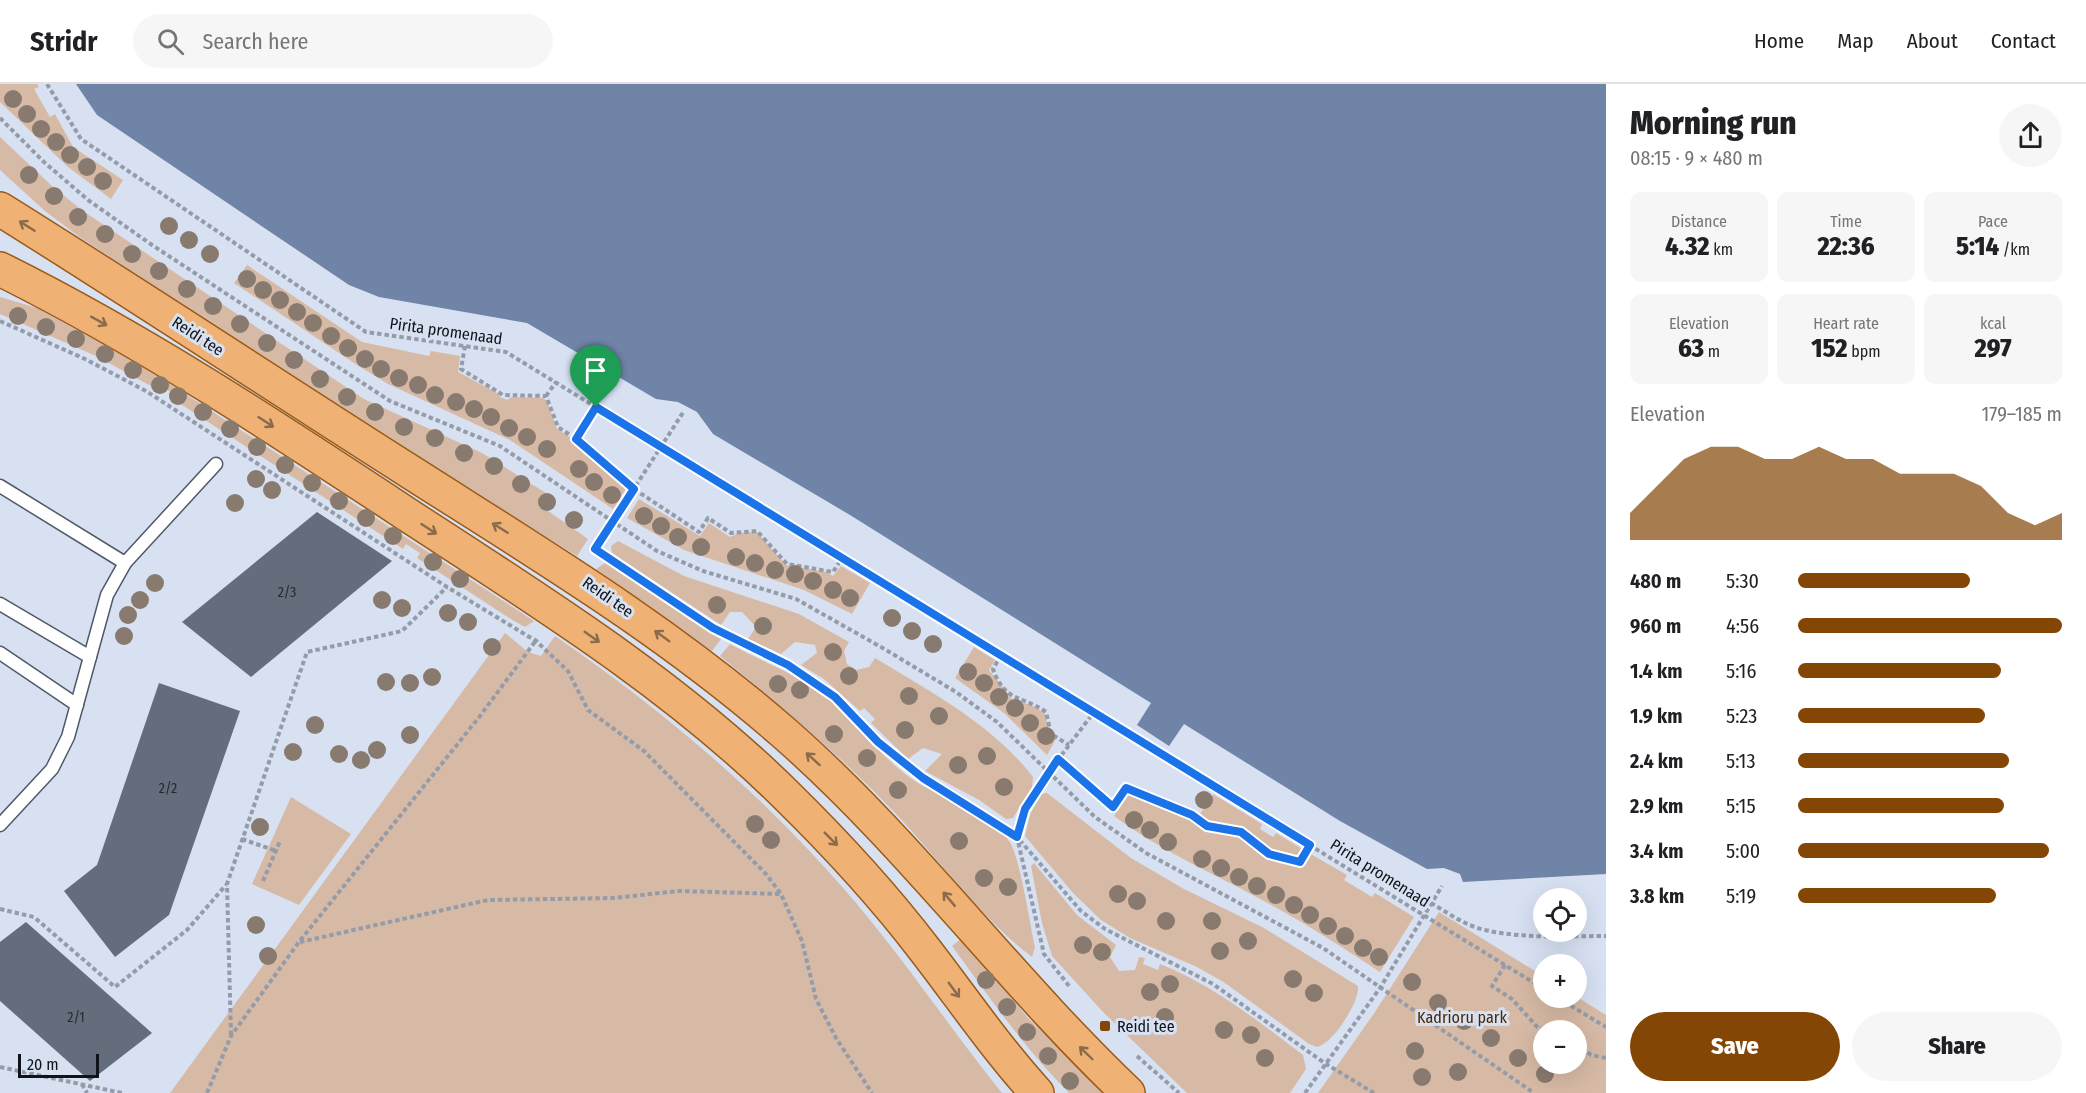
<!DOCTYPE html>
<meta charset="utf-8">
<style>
:root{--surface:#fff;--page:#f6f6f6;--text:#202124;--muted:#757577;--line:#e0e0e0;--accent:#834604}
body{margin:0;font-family:"Fira Sans Condensed",sans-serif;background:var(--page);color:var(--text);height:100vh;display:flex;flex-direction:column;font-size:22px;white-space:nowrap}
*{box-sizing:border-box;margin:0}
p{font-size:20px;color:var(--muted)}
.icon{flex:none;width:33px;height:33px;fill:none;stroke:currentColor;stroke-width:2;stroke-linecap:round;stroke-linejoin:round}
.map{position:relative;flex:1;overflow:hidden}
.panel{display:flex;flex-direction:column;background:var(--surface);width:480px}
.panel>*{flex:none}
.buttons{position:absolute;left:1533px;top:804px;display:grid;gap:12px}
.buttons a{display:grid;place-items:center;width:54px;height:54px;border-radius:50%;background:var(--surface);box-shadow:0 6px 24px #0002;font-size:30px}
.scale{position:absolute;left:18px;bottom:15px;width:81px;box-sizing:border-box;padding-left:6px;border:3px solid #101419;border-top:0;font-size:16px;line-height:21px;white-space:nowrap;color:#101419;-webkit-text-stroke:4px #d7e1f2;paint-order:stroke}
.pin{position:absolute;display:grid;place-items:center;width:51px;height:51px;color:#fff;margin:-62px -26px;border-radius:50% 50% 50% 0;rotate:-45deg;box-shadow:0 0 6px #0007}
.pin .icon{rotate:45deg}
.round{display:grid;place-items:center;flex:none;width:63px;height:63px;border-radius:32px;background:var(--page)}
.overview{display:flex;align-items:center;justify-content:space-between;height:102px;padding:0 24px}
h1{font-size:33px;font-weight:800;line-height:45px}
.metrics{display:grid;grid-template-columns:repeat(3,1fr);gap:9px;height:102px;padding:6px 24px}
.metrics div{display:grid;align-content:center;border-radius:12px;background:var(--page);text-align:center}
.metrics b{font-size:26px;font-weight:800}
.metrics small{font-size:16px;font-weight:400}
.metrics p{font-size:16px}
.chart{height:168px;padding:12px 24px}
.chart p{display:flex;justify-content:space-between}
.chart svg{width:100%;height:108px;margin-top:6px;fill:var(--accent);opacity:.7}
.cta{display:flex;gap:12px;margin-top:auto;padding:12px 24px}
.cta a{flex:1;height:69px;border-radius:36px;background:var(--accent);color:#fff;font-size:24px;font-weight:800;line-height:69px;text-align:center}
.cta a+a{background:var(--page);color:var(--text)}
ul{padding:0 24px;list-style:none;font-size:20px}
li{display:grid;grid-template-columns:96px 72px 1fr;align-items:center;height:45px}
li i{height:15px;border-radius:8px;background:var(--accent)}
header{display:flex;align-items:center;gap:36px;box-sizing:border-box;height:84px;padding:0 30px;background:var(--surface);border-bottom:2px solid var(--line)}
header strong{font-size:28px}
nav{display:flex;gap:33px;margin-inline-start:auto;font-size:21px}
.search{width:420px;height:54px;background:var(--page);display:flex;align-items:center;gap:15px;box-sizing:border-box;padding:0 21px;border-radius:33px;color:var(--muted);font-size:22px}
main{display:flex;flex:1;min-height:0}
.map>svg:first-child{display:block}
.green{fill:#d7baa5;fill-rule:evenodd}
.water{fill:#6f84a7}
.building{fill:#646d7c}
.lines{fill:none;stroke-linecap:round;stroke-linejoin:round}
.service-casing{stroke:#505967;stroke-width:15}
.primary-casing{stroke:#9a5a18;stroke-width:36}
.path{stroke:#949ca9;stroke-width:4;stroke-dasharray:4.5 3;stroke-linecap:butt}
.service{stroke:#fff;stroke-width:12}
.primary{stroke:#efb274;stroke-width:33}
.tree{fill:#897a6f}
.oneway{stroke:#8b6b4b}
.route-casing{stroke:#fff;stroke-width:12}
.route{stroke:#1a73e8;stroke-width:8}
.poi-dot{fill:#834604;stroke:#d7e1f2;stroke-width:2}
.labels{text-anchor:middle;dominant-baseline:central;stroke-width:6;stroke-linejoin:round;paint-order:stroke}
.number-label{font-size:14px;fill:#252a32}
.street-label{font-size:16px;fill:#101419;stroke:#d7e1f2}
.park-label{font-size:16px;fill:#4a2604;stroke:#d7e1f2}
.poi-label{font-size:16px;fill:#101419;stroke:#d7e1f2;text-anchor:start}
</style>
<header>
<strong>Stridr</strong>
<div class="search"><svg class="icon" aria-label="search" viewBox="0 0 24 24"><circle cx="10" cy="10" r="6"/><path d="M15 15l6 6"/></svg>Search here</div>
<nav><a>Home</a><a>Map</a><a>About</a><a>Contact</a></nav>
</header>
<main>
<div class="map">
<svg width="1606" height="1009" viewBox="0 0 1606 1009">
<rect width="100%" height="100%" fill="#d7e1f2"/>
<!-- green -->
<g class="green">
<path d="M0 0H37L39 3 34 5 50 33 55 30 73 63 123 96 111 115 68 83 0 18Z"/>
<path d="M0 53 52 102 83 127 364 315 482 369 549 411 541 422 588 455 577 472 368 342 81 154 45 127 0 86Z"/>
<path d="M247 181 362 258 429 272 431 267 460 272 458 288 499 310 500 313 507 316 512 313 543 314 547 317 557 345 573 355 627 403 613 425 510 356 388 300 357 281 234 199Z"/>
<path d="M0 213 37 224 141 281 534 537 525 543 514 537 417 474 420 469 406 460 403 465 173 315 175 311 162 303 160 307 96 272 0 230Z"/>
<path d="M639 415 700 452 709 439 730 453 739 449 757 448 786 481 827 488 833 492 841 482 870 499 852 530 804 506 684 466 627 434Z"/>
<path d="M618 457 684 492 799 530 849 558 844 567 847 580 856 586 869 583 875 574C931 608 992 640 1033 693L1032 703 1013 734 1006 735 979 716 925 687 942 670 923 664 908 675 871 639 875 635 864 624 860 627 824 595 801 581 817 569 815 561 795 558 781 570 748 555 756 543 742 528H730L721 541 612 469 611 462Z"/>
<path d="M605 479 721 555 712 567 596 485Z"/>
<path d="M505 549 528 568 541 572 555 552C661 625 759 707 844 805 901 870 948 942 1002 1009H170Z"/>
<path d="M730 560C762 578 796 589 825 612 859 638 881 676 918 699 946 716 991 730 1009 757 1020 772 1030 841 1035 863L1032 873C982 835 940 777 897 731 842 673 782 622 720 572Z"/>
<path d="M974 563 995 576 989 586 1012 615 1036 623 1045 630 1050 651 1056 655 1047 671 1004 629 955 594Z"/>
<path d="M1047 709 1131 774 1184 805 1264 844 1358 902C1360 917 1333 960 1317 963L1309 960 1225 899 1197 883 1130 854 1101 836 1073 809 1025 752 1030 730 1042 710Z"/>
<path d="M1127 710 1206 743 1241 750 1268 771 1301 781 1309 769 1347 791 1344 796 1372 813 1375 809 1414 833 1380 888C1342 863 1303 838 1262 816 1209 787 1163 768 1114 732Z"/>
<path d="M1213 710 1262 740 1260 745 1273 753 1276 749 1304 766 1298 776 1270 769 1242 747 1214 742 1198 733Z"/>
<path d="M291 713 351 750 299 821 252 800Z"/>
<path d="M1034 779 1077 831 1116 861 1110 873 1119 887 1135 886 1139 873 1145 874 1143 880 1158 886 1160 880C1213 901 1258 937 1303 971L1306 985 1290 1009H1187L1103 928 1052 872 1042 839 1031 782Z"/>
<path d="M1439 828 1543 892 1544 914 1577 913 1606 931V1009H1318L1375 928ZM1544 946H1576V980H1544Z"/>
<path d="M962 854 1028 934 1104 1009H1069C1025 965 989 913 952 862Z"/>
</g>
<!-- water -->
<path class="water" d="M76 0H1606V790L1463 798 1460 790 1444 784 1427 785 1340 737 1184 640 1169 662 1137 641 1151 619 850 431 713 350 697 328 678 318 656 315 527 239 379 213 349 201 97 31Z"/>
<!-- building -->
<g class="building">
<path d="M317 428 392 477 251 593 182 538Z"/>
<path d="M159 599 240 627 169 831 115 873 64 807 97 781Z"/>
<path d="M26 838 152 949 90 997 0 917V858Z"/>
</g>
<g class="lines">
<defs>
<g id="service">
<path d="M0 402 125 479"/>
<path d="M0 520 90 573"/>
<path d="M0 569 77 621"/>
<path d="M0 741 52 685 68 653 107 511 125 479 216 380"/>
</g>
<g id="primary">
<path d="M0 125C138 211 272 300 409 387 539 470 666 546 783 648 909 758 1007 894 1128 1009"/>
<path d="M0 185C145 257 279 346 414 435 543 519 676 602 786 711 836 760 883 811 925 866 962 914 996 964 1037 1009"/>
</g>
</defs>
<!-- service casing -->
<use href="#service" class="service-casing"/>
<!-- primary casing -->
<use href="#primary" class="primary-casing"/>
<!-- path -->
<g class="path">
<path d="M47 0 81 55 366 248 506 268 1544 905"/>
<path d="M0 34 44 78 88 116 152 161 390 317 500 362 657 467 703 487 796 515 881 563 956 608 997 638 1095 733 1146 769 1323 864 1534 1009"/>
<path d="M0 237 85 275 146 307 447 503 536 557 568 587 588 626 644 667 766 790 781 810 802 857 816 915 836 954 872 1009"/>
<path d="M465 262 461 285 503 311 546 312 558 343 576 355 634 405 699 448 708 434 731 449 757 447 787 480 833 488 842 474"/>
<path d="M546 312 556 298"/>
<path d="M576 355 595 323"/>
<path d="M595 465 713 544 788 581 835 613 878 658 923 694 1017 753 1081 827 1105 845 1213 900 1326 980 1374 1009"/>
<path d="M595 465 684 327"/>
<path d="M1001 571 993 585C1005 619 1022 611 1046 628L1051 650 1069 661"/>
<path d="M1058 675 1113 723 1126 704 1192 731 1207 742 1241 748 1269 770 1300 778 1310 761"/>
<path d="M242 755 276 767"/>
<path d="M263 797 280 757"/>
<path d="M1431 819C1448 829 1466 842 1485 846 1524 855 1567 852 1606 852"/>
<path d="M0 825 34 833 115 903 187 846 226 801"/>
<path d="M300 858 488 816 613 814 679 807 780 810"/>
<path d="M1505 881 1492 902 1512 915 1539 945 1564 942 1567 946"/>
<path d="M1069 902 1044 870 1017 753 1025 725 1042 697 1094 628"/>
<path d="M1558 914 1606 943"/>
<path d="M231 951 227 800 307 568 402 547 447 503"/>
<path d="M1576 959 1591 971 1606 974"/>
<path d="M1137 972 1179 1009"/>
<path d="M0 983 122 1009"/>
<path d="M82 1000 87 1009"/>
<path d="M207 1009 231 952 299 858 480 632 537 555"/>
<path d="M1305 1009 1380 904 1442 802"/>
</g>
<!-- service -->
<use href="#service" class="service"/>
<!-- primary -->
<use href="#primary" class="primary"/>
</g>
<!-- trees -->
<g class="tree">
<circle cx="13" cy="15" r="9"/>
<circle cx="27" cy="30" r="9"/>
<circle cx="41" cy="45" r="9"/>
<circle cx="56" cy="58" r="9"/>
<circle cx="70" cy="71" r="9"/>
<circle cx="87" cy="83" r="9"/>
<circle cx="29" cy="91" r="9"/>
<circle cx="103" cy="97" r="9"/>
<circle cx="54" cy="112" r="9"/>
<circle cx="78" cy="133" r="9"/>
<circle cx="169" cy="142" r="9"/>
<circle cx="105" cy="150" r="9"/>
<circle cx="189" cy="156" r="9"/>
<circle cx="132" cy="170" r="9"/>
<circle cx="210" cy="170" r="9"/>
<circle cx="159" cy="187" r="9"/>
<circle cx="247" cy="195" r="9"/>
<circle cx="187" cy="205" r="9"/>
<circle cx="263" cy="206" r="9"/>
<circle cx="280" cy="216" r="9"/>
<circle cx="213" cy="222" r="9"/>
<circle cx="297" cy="228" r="9"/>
<circle cx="18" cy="232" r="9"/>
<circle cx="313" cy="239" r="9"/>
<circle cx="240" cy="240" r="9"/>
<circle cx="46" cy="243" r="9"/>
<circle cx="331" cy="252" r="9"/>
<circle cx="76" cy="255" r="9"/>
<circle cx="267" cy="259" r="9"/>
<circle cx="348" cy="264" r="9"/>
<circle cx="105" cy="270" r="9"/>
<circle cx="365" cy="275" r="9"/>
<circle cx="294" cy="276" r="9"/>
<circle cx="381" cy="285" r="9"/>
<circle cx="133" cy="286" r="9"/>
<circle cx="399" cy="294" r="9"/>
<circle cx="320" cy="295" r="9"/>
<circle cx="160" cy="301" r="9"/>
<circle cx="418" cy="301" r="9"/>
<circle cx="435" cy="311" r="9"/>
<circle cx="178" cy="312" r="9"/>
<circle cx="347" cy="313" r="9"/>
<circle cx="456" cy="318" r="9"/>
<circle cx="474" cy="325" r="9"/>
<circle cx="203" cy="328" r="9"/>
<circle cx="375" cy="328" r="9"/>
<circle cx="491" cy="333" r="9"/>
<circle cx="404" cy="343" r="9"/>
<circle cx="509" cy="344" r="9"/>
<circle cx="230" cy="345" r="9"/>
<circle cx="527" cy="353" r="9"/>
<circle cx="435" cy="354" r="9"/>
<circle cx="257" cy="363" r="9"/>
<circle cx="547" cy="365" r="9"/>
<circle cx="464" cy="369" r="9"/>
<circle cx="285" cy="381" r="9"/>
<circle cx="494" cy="382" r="9"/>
<circle cx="579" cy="385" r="9"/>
<circle cx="256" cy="395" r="9"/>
<circle cx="594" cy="398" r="9"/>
<circle cx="312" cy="399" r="9"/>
<circle cx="521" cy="400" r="9"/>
<circle cx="272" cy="406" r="9"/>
<circle cx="612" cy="411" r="9"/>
<circle cx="339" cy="417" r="9"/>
<circle cx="547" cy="418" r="9"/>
<circle cx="235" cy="419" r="9"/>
<circle cx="644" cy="432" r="9"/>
<circle cx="366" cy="434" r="9"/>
<circle cx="574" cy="436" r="9"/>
<circle cx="661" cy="442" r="9"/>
<circle cx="393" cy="452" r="9"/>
<circle cx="678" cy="453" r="9"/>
<circle cx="701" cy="463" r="9"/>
<circle cx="736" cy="473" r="9"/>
<circle cx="433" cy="478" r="9"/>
<circle cx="755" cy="479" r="9"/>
<circle cx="775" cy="486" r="9"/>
<circle cx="795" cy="490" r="9"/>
<circle cx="460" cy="495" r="9"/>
<circle cx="813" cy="497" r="9"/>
<circle cx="155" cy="499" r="9"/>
<circle cx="833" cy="506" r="9"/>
<circle cx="850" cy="514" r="9"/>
<circle cx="140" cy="516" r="9"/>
<circle cx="382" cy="516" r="9"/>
<circle cx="717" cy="521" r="9"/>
<circle cx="402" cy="524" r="9"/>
<circle cx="448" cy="529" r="9"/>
<circle cx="128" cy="531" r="9"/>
<circle cx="892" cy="534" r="9"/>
<circle cx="468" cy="538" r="9"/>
<circle cx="763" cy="542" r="9"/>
<circle cx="912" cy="547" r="9"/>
<circle cx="124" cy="552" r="9"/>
<circle cx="933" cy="560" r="9"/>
<circle cx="492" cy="563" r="9"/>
<circle cx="833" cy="568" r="9"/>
<circle cx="968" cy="588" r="9"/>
<circle cx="849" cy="592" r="9"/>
<circle cx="432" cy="593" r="9"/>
<circle cx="386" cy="598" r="9"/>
<circle cx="410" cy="599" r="9"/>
<circle cx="984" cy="599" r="9"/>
<circle cx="778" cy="600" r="9"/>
<circle cx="800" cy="606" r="9"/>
<circle cx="909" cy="612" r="9"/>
<circle cx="999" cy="613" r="9"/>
<circle cx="1015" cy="624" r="9"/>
<circle cx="939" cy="632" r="9"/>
<circle cx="1030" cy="639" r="9"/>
<circle cx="315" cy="641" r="9"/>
<circle cx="905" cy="646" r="9"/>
<circle cx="834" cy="650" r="9"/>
<circle cx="410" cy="651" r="9"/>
<circle cx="1046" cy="652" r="9"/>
<circle cx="377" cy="666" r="9"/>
<circle cx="293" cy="668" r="9"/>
<circle cx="339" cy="670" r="9"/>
<circle cx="987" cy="672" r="9"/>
<circle cx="867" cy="674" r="9"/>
<circle cx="361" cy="676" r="9"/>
<circle cx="958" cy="681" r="9"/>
<circle cx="1004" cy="703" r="9"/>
<circle cx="898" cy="706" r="9"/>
<circle cx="1204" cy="716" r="9"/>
<circle cx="1134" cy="736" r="9"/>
<circle cx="755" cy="740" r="9"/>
<circle cx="260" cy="743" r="9"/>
<circle cx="1150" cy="746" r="9"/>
<circle cx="771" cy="756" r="9"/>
<circle cx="959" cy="757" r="9"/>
<circle cx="1168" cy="758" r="9"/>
<circle cx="1202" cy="775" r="9"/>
<circle cx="1221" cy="784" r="9"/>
<circle cx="1239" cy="793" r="9"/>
<circle cx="984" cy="794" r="9"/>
<circle cx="1257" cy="802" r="9"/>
<circle cx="1008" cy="803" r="9"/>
<circle cx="1118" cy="810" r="9"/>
<circle cx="1276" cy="811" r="9"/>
<circle cx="1137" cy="817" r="9"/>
<circle cx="1294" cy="821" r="9"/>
<circle cx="1310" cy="831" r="9"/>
<circle cx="1166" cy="837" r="9"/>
<circle cx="1212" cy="837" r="9"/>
<circle cx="256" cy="841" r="9"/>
<circle cx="1328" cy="842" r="9"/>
<circle cx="1345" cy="852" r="9"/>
<circle cx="1248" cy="857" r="9"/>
<circle cx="1083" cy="861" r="9"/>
<circle cx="1363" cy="864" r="9"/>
<circle cx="1220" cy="867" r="9"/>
<circle cx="1102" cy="868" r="9"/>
<circle cx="268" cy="872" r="9"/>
<circle cx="1379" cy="873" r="9"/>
<circle cx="1293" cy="895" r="9"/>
<circle cx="986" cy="896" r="9"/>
<circle cx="1412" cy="898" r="9"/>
<circle cx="1170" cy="900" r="9"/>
<circle cx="1150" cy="908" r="9"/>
<circle cx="1314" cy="909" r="9"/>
<circle cx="1438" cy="919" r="9"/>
<circle cx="1007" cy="923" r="9"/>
<circle cx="1165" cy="933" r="9"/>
<circle cx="1464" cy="937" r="9"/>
<circle cx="1224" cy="946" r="9"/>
<circle cx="1027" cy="948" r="9"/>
<circle cx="1251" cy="951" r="9"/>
<circle cx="1491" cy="954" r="9"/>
<circle cx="1415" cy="967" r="9"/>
<circle cx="1048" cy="972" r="9"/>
<circle cx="1265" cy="974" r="9"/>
<circle cx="1518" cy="974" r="9"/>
<circle cx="1458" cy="988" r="9"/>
<circle cx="1545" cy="990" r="9"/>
<circle cx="1422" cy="993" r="9"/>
<circle cx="1070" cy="997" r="9"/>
</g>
<!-- one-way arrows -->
<defs><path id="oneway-shaft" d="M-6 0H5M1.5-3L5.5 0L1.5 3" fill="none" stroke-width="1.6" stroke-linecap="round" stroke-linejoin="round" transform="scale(1.5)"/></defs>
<g class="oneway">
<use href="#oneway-shaft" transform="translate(27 142) rotate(-148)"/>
<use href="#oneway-shaft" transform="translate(99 237) rotate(29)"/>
<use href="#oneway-shaft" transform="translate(266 338) rotate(33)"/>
<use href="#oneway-shaft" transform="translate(500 444) rotate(-148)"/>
<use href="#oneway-shaft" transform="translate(429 445) rotate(33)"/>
<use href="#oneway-shaft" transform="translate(662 552) rotate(-144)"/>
<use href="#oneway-shaft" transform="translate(592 553) rotate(35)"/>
<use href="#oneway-shaft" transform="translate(813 675) rotate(-138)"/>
<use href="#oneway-shaft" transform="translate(831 755) rotate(45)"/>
<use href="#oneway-shaft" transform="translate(949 815) rotate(-130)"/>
<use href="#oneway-shaft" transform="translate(954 906) rotate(54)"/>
<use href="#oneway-shaft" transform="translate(1086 969) rotate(-136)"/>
</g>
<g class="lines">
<defs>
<path id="route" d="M596 323 1310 761 1300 778 1269 770 1241 748 1207 742 1192 731 1126 704 1113 723 1058 675 1025 725 1017 753 923 694 878 658 835 613 788 581 713 544 595 465 634 405 576 355Z"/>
</defs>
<!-- route casing -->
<use href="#route" class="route-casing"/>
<!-- route -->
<use href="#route" class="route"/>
</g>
<!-- markers -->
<rect class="poi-dot" x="1099" y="936" width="12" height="12" rx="3"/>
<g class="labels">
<!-- number labels -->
<g class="number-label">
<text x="287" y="508">2/3</text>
<text x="168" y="704">2/2</text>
<text x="76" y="933">2/1</text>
</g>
<!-- street labels -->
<g class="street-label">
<text transform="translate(446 247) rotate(8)">Pirita promenaad</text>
<text transform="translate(198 252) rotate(33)">Reidi tee</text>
<text transform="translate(608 513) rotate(35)">Reidi tee</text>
<text transform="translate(1380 789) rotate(32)">Pirita promenaad</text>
</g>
<!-- park labels -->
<g class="park-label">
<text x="1462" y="933">Kadrioru park</text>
</g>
<!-- poi labels -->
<g class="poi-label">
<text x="1117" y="942">Reidi tee</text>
</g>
</g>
</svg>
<div class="buttons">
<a><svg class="icon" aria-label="locate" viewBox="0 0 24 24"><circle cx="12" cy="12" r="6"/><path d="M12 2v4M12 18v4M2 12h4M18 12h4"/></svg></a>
<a>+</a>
<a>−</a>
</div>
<div class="scale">20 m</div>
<div class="pin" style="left:596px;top:323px;background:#1e9e55"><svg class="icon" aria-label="arrive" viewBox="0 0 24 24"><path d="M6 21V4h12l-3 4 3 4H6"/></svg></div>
</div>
<section class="panel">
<div class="overview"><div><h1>Morning run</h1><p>08:15 · 9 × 480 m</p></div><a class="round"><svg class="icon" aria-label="share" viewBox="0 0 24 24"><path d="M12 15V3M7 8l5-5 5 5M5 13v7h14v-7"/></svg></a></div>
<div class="metrics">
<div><p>Distance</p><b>4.32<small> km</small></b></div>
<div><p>Time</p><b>22:36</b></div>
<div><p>Pace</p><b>5:14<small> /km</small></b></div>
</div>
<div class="metrics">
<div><p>Elevation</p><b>63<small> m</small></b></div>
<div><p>Heart rate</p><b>152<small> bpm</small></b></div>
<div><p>kcal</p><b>297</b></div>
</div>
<div class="chart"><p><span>Elevation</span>179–185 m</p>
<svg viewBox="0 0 160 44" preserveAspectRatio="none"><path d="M0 44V33L10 22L20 11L30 6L40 6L50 11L60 11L70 6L80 11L90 11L100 17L110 17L120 17L130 22L140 33L150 38L160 33V44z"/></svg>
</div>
<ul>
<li><b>480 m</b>5:30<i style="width:65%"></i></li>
<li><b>960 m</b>4:56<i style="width:100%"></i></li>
<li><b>1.4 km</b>5:16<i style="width:77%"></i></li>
<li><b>1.9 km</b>5:23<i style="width:71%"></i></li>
<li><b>2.4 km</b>5:13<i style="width:80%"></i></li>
<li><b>2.9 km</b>5:15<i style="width:78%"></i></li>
<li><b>3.4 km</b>5:00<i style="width:95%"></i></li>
<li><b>3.8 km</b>5:19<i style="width:75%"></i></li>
</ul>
<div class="cta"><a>Save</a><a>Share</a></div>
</section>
</main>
